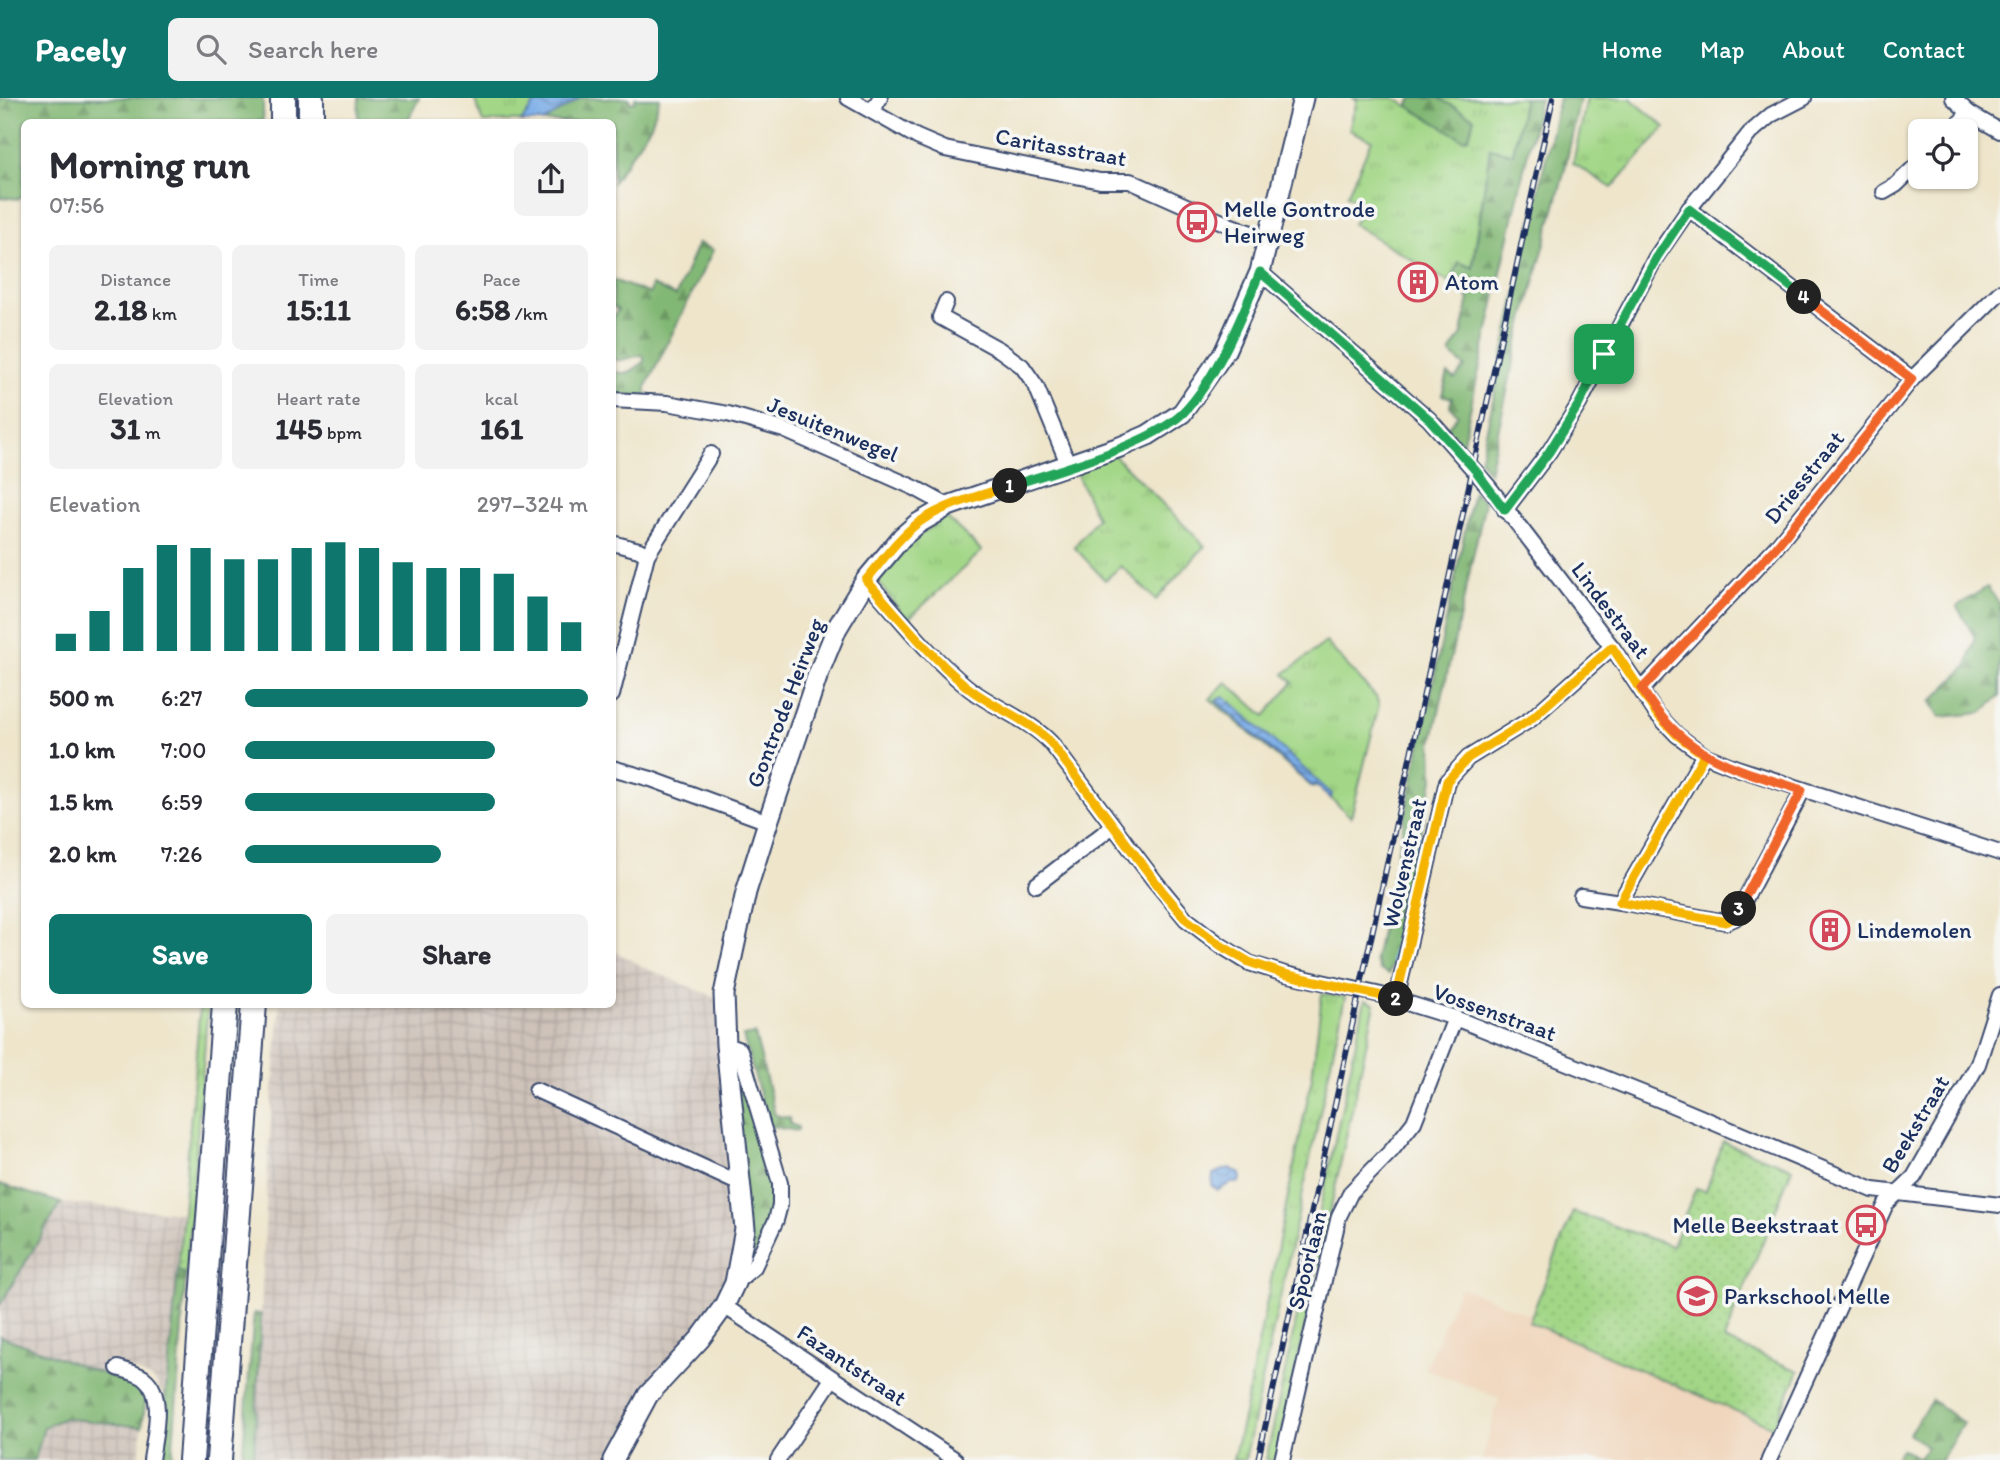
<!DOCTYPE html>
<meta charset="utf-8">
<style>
:root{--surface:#fff;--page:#f2f2f3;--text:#2b2b33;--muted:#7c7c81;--accent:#0f766e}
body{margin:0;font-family:Itim,sans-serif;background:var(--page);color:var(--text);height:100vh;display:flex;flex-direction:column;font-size:26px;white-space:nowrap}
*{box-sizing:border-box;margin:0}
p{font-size:23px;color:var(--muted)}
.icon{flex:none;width:38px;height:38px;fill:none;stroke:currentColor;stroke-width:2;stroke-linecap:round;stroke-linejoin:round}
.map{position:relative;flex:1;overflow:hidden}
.details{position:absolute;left:21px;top:21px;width:595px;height:889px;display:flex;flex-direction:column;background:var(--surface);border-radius:10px;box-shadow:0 2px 5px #0004}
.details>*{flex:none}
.buttons{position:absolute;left:1908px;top:21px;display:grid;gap:14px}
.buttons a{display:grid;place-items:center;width:70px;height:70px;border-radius:10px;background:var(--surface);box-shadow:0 2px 5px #0004;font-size:35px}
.pin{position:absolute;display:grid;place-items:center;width:60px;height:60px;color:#fff;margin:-30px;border-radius:14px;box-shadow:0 4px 10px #0006}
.km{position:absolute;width:35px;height:35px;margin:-18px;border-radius:50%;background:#222;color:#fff;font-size:19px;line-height:35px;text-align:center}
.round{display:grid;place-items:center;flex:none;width:74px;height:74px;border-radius:10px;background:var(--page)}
.headline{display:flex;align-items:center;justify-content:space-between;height:119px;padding:0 28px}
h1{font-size:38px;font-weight:800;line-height:52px}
.metrics{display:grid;grid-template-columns:repeat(3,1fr);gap:10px;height:119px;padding:7px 28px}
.metrics div{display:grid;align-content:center;border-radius:10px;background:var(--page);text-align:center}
.metrics b{font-size:30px;font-weight:800}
.metrics small{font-size:19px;font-weight:400}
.metrics p{font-size:19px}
.chart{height:196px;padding:14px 28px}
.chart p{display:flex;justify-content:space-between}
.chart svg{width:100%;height:126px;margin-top:7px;stroke:var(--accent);stroke-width:6}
.action{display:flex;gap:14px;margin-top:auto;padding:14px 28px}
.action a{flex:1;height:80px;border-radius:10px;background:var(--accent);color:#fff;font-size:28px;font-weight:800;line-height:80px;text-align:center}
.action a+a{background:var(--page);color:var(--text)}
ul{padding:0 28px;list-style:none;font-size:23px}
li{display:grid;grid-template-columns:112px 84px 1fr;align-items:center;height:52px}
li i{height:18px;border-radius:9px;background:var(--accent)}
header{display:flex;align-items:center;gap:42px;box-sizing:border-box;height:98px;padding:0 35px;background:var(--accent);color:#fff}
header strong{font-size:33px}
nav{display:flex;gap:38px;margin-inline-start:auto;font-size:24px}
.search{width:490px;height:63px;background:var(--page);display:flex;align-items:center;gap:18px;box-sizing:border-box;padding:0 24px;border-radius:10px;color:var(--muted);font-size:26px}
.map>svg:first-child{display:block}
.built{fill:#f0d6bc}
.industrial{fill:url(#industrial-grid)}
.grass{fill:url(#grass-tufts);stroke:#5f8372;stroke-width:2}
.forest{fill:url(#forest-firs);stroke:#4e7469;stroke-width:2}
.park{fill:url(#park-dots);stroke:#5f8372;stroke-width:2}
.water{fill:url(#water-waves);stroke:#4c6ea2;stroke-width:2}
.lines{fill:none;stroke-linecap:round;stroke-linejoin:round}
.stream{stroke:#7cade7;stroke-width:3.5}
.street-casing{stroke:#3b4a6e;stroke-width:18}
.secondary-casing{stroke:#3b4a6e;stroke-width:23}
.highway-casing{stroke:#3b4a6e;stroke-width:28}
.street{stroke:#fff;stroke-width:14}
.secondary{stroke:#fff;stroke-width:19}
.highway{stroke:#fff;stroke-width:24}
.rail-casing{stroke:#1b2f5e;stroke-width:6}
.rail{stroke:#f6f6f2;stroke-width:3.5;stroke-dasharray:10;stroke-linecap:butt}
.split-1-casing{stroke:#fff;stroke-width:14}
.split-2-casing{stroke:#fff;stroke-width:14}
.split-3-casing{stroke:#fff;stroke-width:14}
.split-4-casing{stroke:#fff;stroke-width:14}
.split-5-casing{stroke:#fff;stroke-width:14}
.split-1{stroke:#22a559;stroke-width:9}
.split-2{stroke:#f5b400;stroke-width:9}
.split-3{stroke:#f5b400;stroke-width:9}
.split-4{stroke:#f0652b;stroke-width:9}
.split-5{stroke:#22a559;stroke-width:9}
.labels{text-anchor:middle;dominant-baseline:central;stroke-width:7;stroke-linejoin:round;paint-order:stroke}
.street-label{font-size:23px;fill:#1b2f5e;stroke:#f6f6f2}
.poi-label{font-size:23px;fill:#1b2f5e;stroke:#f6f6f2;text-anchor:start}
</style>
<header>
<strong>Pacely</strong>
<div class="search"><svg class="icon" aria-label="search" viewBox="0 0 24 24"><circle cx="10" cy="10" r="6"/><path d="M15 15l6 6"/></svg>Search here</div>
<nav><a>Home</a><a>Map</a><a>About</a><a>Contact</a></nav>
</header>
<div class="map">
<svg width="2000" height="1362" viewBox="0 0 2000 1362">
<defs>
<pattern id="industrial-grid" width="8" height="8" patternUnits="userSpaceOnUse" patternTransform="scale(1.75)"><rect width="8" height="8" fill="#cec2b9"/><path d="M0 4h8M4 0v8" fill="none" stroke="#b0a7a1"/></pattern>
<pattern id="grass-tufts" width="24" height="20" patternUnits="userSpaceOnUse" patternTransform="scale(1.75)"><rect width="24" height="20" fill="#a3d787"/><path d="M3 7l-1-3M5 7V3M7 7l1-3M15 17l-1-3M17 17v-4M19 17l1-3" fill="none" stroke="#8cb977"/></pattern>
<pattern id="forest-firs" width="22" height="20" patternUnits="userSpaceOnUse" patternTransform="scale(1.75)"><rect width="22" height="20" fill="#82b874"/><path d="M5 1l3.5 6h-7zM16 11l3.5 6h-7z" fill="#6a9662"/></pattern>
<pattern id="park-dots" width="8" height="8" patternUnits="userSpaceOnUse" patternTransform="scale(1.75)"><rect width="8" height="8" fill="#a3d787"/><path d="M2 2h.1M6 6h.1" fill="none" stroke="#8cb977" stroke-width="1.8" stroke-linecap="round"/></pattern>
<pattern id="water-waves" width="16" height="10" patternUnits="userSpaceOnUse" patternTransform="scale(1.75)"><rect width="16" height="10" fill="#7cade7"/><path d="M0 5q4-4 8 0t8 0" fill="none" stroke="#658dbe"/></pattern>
</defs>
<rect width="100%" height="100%" fill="#f6f6f2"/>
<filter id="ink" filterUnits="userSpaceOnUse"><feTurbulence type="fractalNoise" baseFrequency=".0143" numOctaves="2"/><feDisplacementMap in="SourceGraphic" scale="14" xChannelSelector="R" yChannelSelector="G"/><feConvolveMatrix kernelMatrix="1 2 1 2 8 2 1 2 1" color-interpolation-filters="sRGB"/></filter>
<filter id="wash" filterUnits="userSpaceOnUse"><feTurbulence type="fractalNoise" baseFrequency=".00686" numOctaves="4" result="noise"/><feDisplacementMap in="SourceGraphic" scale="28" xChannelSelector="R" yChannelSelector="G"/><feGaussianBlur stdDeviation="1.57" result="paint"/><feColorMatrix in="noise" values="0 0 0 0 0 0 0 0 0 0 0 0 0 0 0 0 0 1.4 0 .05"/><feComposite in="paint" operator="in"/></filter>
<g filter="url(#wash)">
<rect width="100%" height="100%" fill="#eee5cb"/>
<!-- built -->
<path class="built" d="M1792 1070 1724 1242 1799 1273 1757 1362H1660L1647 1357 1645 1362H1482L1499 1300 1425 1271 1460 1189 1532 1218 1552 1171 1650 1206 1696 1090 1715 1096Z"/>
<!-- industrial -->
<g class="industrial">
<path d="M613 852 647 871 717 900 735 1107V1139L728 1181 693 1239 605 1362H254L269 1046 280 907 612 906Z"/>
<path d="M61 1105 183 1115 165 1299 154 1282 117 1264 112 1280 0 1238V1207Z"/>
<path d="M64 1320 142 1329 139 1362H35L44 1329Z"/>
</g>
<!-- grass -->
<g class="grass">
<path d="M474 0H539L521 23C508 22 496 24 483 24Z"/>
<path d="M1352 0H1394L1464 41 1474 20 1438 0H1524L1513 56 1490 51 1472 171 1459 165 1450 185 1353 126 1365 108 1347 97 1372 42 1349 32 1357 2Z"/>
<path d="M1587 0H1630L1665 29 1612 90 1573 65Z"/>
<path d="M1113 356 1205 448 1156 502 1121 468 1105 482 1074 449 1097 420 1076 375Z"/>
<path d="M946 419 982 453 907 522 878 484C888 460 924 432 946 419Z"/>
<path d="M1326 544 1376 599 1379 607 1351 719 1316 687 1313 690 1210 601 1226 584 1265 618 1293 584 1284 576Z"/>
<path d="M1322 896 1345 899 1245 1362H1233L1244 1316 1312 979Z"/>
<path d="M1365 902 1375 906 1276 1362H1266Z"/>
<path d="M200 907H208L186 1176 178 1173Z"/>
</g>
<!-- forest -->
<g class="forest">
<path d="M0 0H263V24H24V96L19 101 0 99Z"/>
<path d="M359 0H419L407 24H358Z"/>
<path d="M580 0H629L630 5 635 4V0H660L651 27 613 84 612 24H543Z"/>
<path d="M1412 0H1438L1474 20 1469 39 1463 41 1408 8Z"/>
<path d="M1524 0H1540L1462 348 1446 331 1458 317 1450 308 1452 300 1442 297 1448 276 1455 281 1465 269 1450 255 1462 236 1469 200 1450 185 1459 164 1473 170 1490 50 1513 56Z"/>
<path d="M1559 0H1580L1564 75 1518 244 1489 374 1480 362Z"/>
<path d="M698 145 713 152 646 289V298L613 296 612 273C628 278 633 273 644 263V259L641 257 621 262H613V219L618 212 613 208V182L650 196 652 187 676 198Z"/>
<path d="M1473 394 1485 404 1432 645 1433 682 1389 876 1380 872 1375 862Z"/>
<path d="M1987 489 2000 506V598L1982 615 1940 619 1931 604 1967 568 1975 540 1957 508Z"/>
<path d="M755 936 775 1017 790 1020V1026L798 1029V1033L769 1028 743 938Z"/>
<path d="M740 968 775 1087 771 1128 755 1156 749 1154 734 969Z"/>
<path d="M0 1086 61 1105 0 1207Z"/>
<path d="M178 1173 186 1176 172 1362H159Z"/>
<path d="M254 1215 261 1216 254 1362H242Z"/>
<path d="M0 1238 147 1292 142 1329 64 1320 44 1329 35 1362H0Z"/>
<path d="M1932 1302 1963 1325 1941 1362H1894L1901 1351 1919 1360 1927 1349 1909 1335Z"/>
</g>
<!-- park -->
<path class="park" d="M1723 1044 1792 1070 1724 1242 1799 1273 1773 1329 1529 1224 1573 1114 1672 1148 1696 1090 1706 1093Z"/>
<!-- water -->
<g class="water">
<path d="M539 0H580L543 24H521Z"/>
<path d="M1224 598 1332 696 1331 700 1315 686 1312 688 1216 603Z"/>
<path d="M1229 1070 1240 1076 1241 1082 1238 1085H1231L1218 1092 1212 1088 1213 1076Z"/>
</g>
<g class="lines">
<!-- stream -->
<path class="stream" d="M1392 863 1420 740 1412 739"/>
</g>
</g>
<g filter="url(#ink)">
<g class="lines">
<defs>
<g id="street">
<path d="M848 0 917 39 945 51 1100 83H1130L1229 127 1268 141"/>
<path d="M1953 0 1969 15 2000 33"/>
<path d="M872 13 880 0"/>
<path d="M1951 33 1969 15"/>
<path d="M1884 94 1896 87 1920 64"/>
<path d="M1689 111 1912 281"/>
<path d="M1260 174 1429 321 1489 389 1612 549 1656 615 1677 637 1704 657 1737 670 2000 755"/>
<path d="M946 204 940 219 1000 252 1022 268 1036 288 1069 368"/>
<path d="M612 302 667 305 728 316 784 332 915 390 948 408"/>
<path d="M1505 412 1549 354 1579 306 1656 159 1689 111 1750 35 1771 17 1804 0"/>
<path d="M612 445 639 452 647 457"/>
<path d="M866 482C897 516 930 559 966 588 993 610 1027 620 1051 645L1154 782 1186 821 1220 847 1249 865 1285 876 1381 897 1455 920 1660 1002 1873 1092 2000 1107"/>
<path d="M1642 591 1776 449 1912 281 2000 194"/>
<path d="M612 597 647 457 711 356"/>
<path d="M1704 657 1620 804 1726 824 1735 820 1803 692"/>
<path d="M612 670 651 681 768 724"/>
<path d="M1036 787 1113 728"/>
<path d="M1581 798 1620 804"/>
<path d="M1396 902 1447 683 1468 660 1531 621 1612 549"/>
<path d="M726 947 740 952 780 1085V1107L776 1122 754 1169 735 1185"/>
<path d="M536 992 742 1087"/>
<path d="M724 1208 956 1362"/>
<path d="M118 1270C126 1273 137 1275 144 1280 166 1297 154 1339 151 1362"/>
<path d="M778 1362 832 1281"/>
<path d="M1282 1362 1339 1118 1351 1094 1392 1052 1414 1024 1455 920"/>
<path d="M1769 1362 1886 1106 1914 1079 1978 966 2000 897"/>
</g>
<path id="secondary" d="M613 1362 648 1297 700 1241 724 1208 735 1185 745 1131 726 947 724 896 746 794 768 724 817 579 837 530 866 482 902 439 917 426 948 408 1120 349 1148 337 1182 315 1225 253 1260 174 1303 0"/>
<g id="highway">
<path d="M283 24V0"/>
<path d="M311 24V0"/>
<path d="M191 1362 225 906"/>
<path d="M219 1362 254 906"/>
</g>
</defs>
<!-- street casing -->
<use href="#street" class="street-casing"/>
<!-- secondary casing -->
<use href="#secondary" class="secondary-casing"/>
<!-- highway casing -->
<use href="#highway" class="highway-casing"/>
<!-- street -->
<use href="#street" class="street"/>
<!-- secondary -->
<use href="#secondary" class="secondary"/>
<!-- highway -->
<use href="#highway" class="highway"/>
<defs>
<path id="rail" d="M1258 1362 1553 0"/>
</defs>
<!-- rail casing -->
<use href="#rail" class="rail-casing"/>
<!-- rail -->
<use href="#rail" class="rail"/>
</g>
</g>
<g class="lines" filter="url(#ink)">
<defs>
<path id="split-1" d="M1010 388C1055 373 1150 347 1183 315 1217 280 1242 218 1260 174L1429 321 1476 373 1505 412 1549 354 1579 306 1604 256"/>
<path id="split-2" d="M1010 388C979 398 945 406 918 425 898 440 882 463 866 482 897 517 930 558 966 588 993 610 1027 620 1051 645L1163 794 1186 821 1220 847 1249 864 1284 876 1396 901"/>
<path id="split-3" d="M1396 901 1447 683 1468 660 1531 621 1612 549 1656 615 1677 637 1704 657 1620 804 1726 824 1735 820 1739 811"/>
<path id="split-4" d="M1739 811 1802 692C1732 669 1683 660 1642 591L1776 449 1912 281 1804 199"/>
<path id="split-5" d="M1604 256 1657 159 1689 111 1804 199"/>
</defs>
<!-- split-1 casing -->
<use href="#split-1" class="split-1-casing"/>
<!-- split-2 casing -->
<use href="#split-2" class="split-2-casing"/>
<!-- split-3 casing -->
<use href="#split-3" class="split-3-casing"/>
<!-- split-4 casing -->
<use href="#split-4" class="split-4-casing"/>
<!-- split-5 casing -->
<use href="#split-5" class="split-5-casing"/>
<!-- split-1 -->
<use href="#split-1" class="split-1"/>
<!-- split-2 -->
<use href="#split-2" class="split-2"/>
<!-- split-3 -->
<use href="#split-3" class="split-3"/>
<!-- split-4 -->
<use href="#split-4" class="split-4"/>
<!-- split-5 -->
<use href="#split-5" class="split-5"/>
</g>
<!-- icons -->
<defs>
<symbol id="bus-ring" viewBox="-11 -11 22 22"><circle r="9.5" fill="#f6f6f2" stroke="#d1495b" stroke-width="1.5"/><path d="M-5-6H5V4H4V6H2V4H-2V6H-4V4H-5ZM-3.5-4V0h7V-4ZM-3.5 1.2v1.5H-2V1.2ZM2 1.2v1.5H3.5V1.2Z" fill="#d1495b"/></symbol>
<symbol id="building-ring" viewBox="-11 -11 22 22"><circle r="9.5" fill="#f6f6f2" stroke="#d1495b" stroke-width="1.5"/><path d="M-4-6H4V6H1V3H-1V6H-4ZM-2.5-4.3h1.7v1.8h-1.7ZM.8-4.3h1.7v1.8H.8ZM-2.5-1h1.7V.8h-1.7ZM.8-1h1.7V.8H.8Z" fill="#d1495b"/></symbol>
<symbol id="school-ring" viewBox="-11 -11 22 22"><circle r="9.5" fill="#f6f6f2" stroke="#d1495b" stroke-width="1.5"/><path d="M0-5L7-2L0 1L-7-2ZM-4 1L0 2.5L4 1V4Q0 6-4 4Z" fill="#d1495b"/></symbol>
</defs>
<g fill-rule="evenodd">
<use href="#bus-ring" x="1175" y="102" width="44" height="44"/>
<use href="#building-ring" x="1396" y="162" width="44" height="44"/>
<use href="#building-ring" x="1808" y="810" width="44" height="44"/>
<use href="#bus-ring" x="1844" y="1105" width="44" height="44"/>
<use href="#school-ring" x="1675" y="1176" width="44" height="44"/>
</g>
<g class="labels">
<!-- street labels -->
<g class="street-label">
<text transform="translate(1061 49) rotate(10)">Caritasstraat</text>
<text transform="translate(833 331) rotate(22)">Jesuitenwegel</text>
<text transform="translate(1804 379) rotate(-51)">Driesstraat</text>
<text transform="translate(1611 512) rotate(53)">Lindestraat</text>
<text transform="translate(785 605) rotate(-69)">Gontrode Heirweg</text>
<text transform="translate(1404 765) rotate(-77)">Wolvenstraat</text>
<text transform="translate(1495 914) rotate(20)">Vossenstraat</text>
<text transform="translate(1915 1026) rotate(-59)">Beekstraat</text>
<text transform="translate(1307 1162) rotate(-76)">Spoorlaan</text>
<text transform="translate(852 1267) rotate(34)">Fazantstraat</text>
</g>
<!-- poi labels -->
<g class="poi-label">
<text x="1224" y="111">Melle Gontrode<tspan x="1224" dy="26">Heirweg</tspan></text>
<text x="1445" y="184">Atom</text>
<text x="1857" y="832">Lindemolen</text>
<text x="1839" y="1127" text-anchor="end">Melle Beekstraat</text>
<text x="1724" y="1198">Parkschool Melle</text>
</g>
</g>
</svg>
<div class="buttons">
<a><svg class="icon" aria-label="locate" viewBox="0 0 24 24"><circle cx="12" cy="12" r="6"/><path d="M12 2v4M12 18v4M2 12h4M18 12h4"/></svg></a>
</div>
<div class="pin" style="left:1604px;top:256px;background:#1e9e55"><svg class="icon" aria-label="arrive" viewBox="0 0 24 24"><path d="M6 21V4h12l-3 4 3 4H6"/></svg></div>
<b class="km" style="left:1010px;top:388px">1</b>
<b class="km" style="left:1396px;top:901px">2</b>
<b class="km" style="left:1739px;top:811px">3</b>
<b class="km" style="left:1804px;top:199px">4</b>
<section class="details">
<div class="headline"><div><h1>Morning run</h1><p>07:56</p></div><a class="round"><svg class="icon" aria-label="share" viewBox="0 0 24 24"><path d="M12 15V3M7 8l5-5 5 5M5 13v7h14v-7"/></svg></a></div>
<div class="metrics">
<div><p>Distance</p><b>2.18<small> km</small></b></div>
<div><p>Time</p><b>15:11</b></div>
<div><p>Pace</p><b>6:58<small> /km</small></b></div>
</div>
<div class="metrics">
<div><p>Elevation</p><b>31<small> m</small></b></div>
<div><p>Heart rate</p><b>145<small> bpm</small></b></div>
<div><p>kcal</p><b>161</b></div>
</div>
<div class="chart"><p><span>Elevation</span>297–324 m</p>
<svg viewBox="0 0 160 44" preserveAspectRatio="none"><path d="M5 44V38M15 44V30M25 44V15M35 44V7M45 44V8M55 44V12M65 44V12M75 44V8M85 44V6M95 44V8M105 44V13M115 44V15M125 44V15M135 44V17M145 44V25M155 44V34"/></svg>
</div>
<ul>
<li><b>500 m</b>6:27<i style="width:100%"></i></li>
<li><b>1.0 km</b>7:00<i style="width:73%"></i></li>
<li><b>1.5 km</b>6:59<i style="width:73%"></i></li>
<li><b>2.0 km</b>7:26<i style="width:57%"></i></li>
</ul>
<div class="action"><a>Save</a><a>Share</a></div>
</section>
</div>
